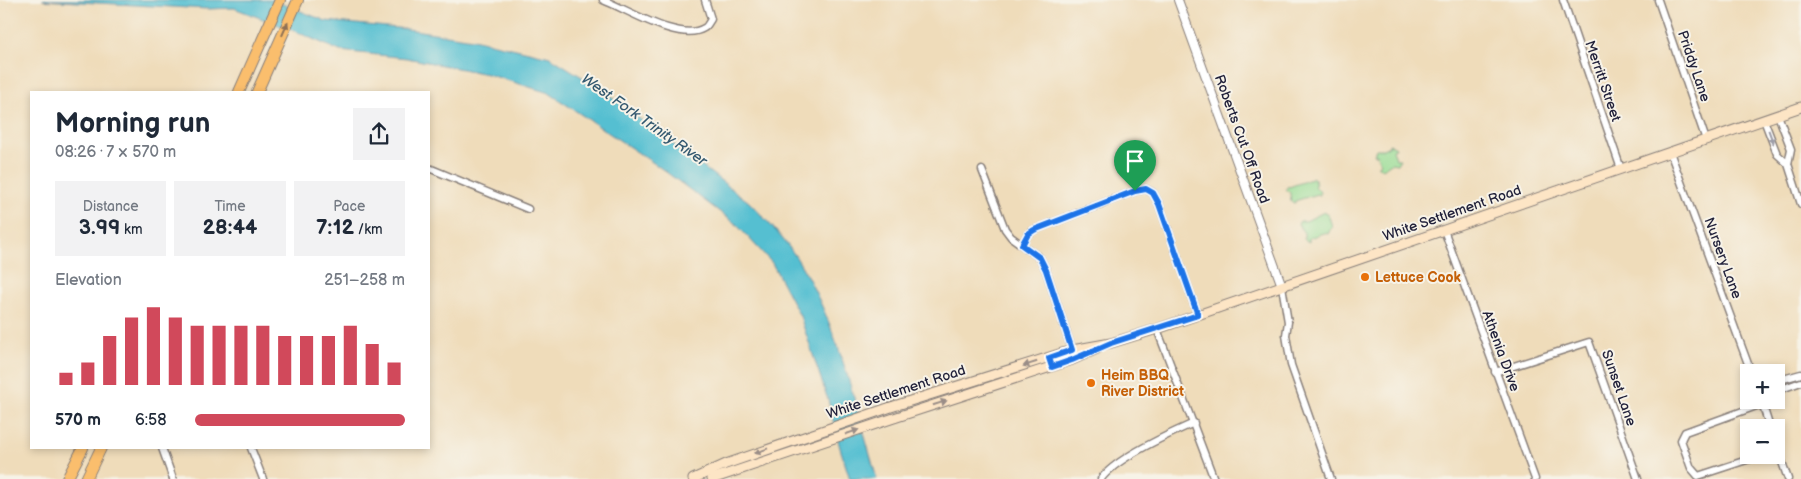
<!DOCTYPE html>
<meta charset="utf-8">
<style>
:root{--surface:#fff;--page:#f2f2f3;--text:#1f2937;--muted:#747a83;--accent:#d1495b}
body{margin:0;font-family:"Balsamiq Sans",sans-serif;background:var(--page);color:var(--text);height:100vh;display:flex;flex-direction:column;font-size:19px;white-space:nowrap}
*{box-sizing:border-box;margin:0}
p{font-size:16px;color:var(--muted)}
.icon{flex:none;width:28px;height:28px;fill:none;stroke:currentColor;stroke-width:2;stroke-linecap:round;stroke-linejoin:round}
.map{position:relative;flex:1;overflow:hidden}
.panel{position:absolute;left:30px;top:91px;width:400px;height:358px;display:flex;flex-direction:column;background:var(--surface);border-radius:0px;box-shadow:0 2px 8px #0003}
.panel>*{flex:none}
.buttons{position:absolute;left:1740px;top:364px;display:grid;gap:10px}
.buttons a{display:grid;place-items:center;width:45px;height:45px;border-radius:0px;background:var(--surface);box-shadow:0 2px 8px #0003;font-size:25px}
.pin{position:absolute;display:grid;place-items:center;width:42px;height:42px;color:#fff;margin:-51px -21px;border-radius:50% 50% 50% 0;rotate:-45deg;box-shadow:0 0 5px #0007}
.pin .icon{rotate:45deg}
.round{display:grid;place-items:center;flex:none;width:52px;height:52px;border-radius:0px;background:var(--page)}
.head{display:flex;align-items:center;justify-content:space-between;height:85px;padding:0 25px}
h1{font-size:28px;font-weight:600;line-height:38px}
.stats{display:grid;grid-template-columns:repeat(3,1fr);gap:8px;height:85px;padding:5px 25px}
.stats div{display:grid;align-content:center;border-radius:0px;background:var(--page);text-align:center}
.stats b{font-size:21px;font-weight:600}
.stats small{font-size:14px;font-weight:400}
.stats p{font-size:14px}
.chart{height:140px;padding:10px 25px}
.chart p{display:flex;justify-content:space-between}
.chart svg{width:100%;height:90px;margin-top:5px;stroke:var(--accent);stroke-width:6}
ul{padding:0 25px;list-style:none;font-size:16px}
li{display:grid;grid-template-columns:80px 60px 1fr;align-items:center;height:38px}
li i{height:12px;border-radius:6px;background:var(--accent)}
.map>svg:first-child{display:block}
.green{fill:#99dc94;stroke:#5e7f68}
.water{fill:#55bfd1;stroke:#3c7086}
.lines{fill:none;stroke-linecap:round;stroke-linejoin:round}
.minor-casing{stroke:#887f7a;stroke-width:9}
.tertiary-casing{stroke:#887f7a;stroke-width:10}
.secondary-casing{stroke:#887f7a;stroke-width:11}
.primary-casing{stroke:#887f7a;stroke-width:12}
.minor{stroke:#fff;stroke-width:6}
.tertiary{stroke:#fff;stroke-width:8}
.secondary{stroke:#fde5c5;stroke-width:9}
.primary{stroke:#fabe6d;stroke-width:10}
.oneway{fill:#8e7054}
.oneway2{fill:#9c9ca7}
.oneway3{fill:#9a8d87}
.route-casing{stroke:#fff;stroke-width:10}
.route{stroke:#1a73e8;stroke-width:6}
.food-dot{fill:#e8710a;stroke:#f7f3e8;stroke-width:2}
.labels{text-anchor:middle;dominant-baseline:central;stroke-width:4;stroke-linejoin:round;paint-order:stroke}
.street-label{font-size:14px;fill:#22223b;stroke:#f7f3e8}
.food-label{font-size:14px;font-weight:bold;fill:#c56008;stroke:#f7f3e8;text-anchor:start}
.water-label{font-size:15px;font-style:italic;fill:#345970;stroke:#f7f3e8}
</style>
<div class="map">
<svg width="1801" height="479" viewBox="0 0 1801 479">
<rect width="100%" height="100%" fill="#f7f3e8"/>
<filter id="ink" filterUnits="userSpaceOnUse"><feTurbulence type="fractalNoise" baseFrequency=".02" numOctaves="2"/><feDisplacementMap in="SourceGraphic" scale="10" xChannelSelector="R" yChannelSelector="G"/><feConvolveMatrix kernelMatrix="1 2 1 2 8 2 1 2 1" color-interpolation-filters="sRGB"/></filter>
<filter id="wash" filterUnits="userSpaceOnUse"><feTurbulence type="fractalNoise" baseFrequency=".0096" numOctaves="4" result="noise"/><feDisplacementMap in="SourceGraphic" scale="20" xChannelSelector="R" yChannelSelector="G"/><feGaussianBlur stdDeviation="1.12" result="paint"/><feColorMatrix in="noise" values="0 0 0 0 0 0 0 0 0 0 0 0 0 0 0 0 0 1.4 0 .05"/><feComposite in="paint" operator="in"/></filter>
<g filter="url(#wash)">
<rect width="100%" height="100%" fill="#efdcba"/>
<!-- green -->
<g class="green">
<path d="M1389 144 1395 146 1396 148 1393 149 1396 159H1400L1397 164 1391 163 1383 169 1378 167V165L1380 164 1377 154H1374L1376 149H1383L1389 146Z"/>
<path d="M1312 177 1316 180H1314L1316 184 1314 185 1320 192 1318 196 1317 194 1295 201V203L1291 202 1290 193 1286 189 1288 186 1289 187 1311 179Z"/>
<path d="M1324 212 1328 214 1332 226 1328 234 1323 233 1309 238V242L1304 239V233L1298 224 1300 221H1306Z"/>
</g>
<!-- water -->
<path class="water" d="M42 0H272L326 21 407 29 473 39 550 57 595 85 749 202C765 219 783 237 796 257 838 323 855 405 877 479H850L840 448 828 400 800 316 772 263 736 224 658 166 549 93 487 74 407 58 340 51 297 32 234 8 208 9Z"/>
</g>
<g filter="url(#ink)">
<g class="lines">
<defs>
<g id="minor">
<path d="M603 0C627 9 680 43 704 28 707 27 709 22 711 19L705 0"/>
<path d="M1563 0 1621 169"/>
<path d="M1658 0 1706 140"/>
<path d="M1778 115 1791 149 1788 164 1801 204"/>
<path d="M1764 120 1777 154 1788 164"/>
<path d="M1670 152 1751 372"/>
<path d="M429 168 528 209"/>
<path d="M982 170 1005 229 1011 237 1040 258 1046 270 1072 350"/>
<path d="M1444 230 1535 479"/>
<path d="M1022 245 1028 234 1034 230 1135 191 1146 189 1153 193 1159 204 1198 315"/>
<path d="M1282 286 1288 322 1286 335 1291 365 1331 479"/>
<path d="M1157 329 1214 479"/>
<path d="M1495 372 1589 342 1638 479"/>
<path d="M1776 381 1801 374"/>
<path d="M1776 391 1801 382"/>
<path d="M1761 400 1770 428"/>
<path d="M1762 404 1685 432 1681 440 1691 468 1698 476 1762 455"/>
<path d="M1776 445 1788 479"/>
<path d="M162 448 173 479"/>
<path d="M251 448 263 479"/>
<path d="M1101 479C1116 458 1169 434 1194 423"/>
</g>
<path id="tertiary" d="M1178 0 1282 286"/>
<g id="secondary">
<path d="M693 479 726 464 891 407 1072 350 1111 343 1157 329 1801 107"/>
<path d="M712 479 894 418 1072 360 1097 349"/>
</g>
<g id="primary">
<path d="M239 92 280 0"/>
<path d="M257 92 298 0"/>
<path d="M67 479 83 448"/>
<path d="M86 479 101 448"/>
</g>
</defs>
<!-- minor casing -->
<use href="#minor" class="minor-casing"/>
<!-- tertiary casing -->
<use href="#tertiary" class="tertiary-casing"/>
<!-- secondary casing -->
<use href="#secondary" class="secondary-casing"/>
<!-- primary casing -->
<use href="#primary" class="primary-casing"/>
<!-- minor -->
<use href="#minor" class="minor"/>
<!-- tertiary -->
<use href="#tertiary" class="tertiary"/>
<!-- secondary -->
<use href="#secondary" class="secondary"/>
<!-- primary -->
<use href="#primary" class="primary"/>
</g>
<!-- one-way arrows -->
<defs><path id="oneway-solid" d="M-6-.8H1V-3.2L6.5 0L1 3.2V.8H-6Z" transform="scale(1.25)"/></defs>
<use class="oneway" href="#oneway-solid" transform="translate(285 29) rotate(-66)"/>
<use class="oneway2" href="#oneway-solid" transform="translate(1771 137) rotate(70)"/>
<g class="oneway3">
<use href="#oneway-solid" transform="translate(1030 364) rotate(163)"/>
<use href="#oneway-solid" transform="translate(940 403) rotate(-18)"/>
<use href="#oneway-solid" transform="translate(852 432) rotate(-19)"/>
<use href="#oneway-solid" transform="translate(761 451) rotate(160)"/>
</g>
</g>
<g class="lines" filter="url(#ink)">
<defs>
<path id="route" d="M1146 189 1153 193 1159 204 1198 315 1111 343 1072 360 1052 367 1049 358 1072 350 1046 270 1040 258 1022 245 1028 234 1034 230 1135 191Z"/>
</defs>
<!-- route casing -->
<use href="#route" class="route-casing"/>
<!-- route -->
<use href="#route" class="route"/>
</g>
<!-- markers -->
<g class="food-dot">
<circle cx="1365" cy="277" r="5"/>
<circle cx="1091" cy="383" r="5"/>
</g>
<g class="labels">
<!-- street labels -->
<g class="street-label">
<text transform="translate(1694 66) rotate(71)">Priddy Lane</text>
<text transform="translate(1603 81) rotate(71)">Merritt Street</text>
<text transform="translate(1242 139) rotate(70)">Roberts Cut Off Road</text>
<text transform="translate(1452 213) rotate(-19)">White Settlement Road</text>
<text transform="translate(1723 258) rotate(70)">Nursery Lane</text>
<text transform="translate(1501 351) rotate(70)">Athenia Drive</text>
<text transform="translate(1619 388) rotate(71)">Sunset Lane</text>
<text transform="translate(896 392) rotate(-18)">White Settlement Road</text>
</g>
<!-- food labels -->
<g class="food-label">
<text x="1375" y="277">Lettuce Cook</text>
<text x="1101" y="375">Heim BBQ<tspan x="1101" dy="16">River District</tspan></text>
</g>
<!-- water labels -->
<g class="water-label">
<text transform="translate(644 120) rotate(35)">West Fork Trinity River</text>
</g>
</g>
</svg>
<div class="buttons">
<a>+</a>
<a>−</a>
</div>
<div class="pin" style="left:1135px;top:191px;background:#1e9e55"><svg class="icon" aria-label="arrive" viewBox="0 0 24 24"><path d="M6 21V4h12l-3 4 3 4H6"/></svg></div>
<section class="panel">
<div class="head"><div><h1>Morning run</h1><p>08:26 · 7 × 570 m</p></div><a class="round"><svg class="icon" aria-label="share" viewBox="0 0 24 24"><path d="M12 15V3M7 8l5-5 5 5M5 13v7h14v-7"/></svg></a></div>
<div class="stats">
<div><p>Distance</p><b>3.99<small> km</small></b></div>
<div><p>Time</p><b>28:44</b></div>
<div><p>Pace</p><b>7:12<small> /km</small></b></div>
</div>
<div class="chart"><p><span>Elevation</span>251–258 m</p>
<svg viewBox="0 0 160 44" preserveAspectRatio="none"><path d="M5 44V38M15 44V33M25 44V20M35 44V11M45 44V6M55 44V11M65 44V15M75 44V15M85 44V15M95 44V15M105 44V20M115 44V20M125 44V20M135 44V15M145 44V24M155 44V33"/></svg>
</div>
<ul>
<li><b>570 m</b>6:58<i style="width:100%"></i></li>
</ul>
</section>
</div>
